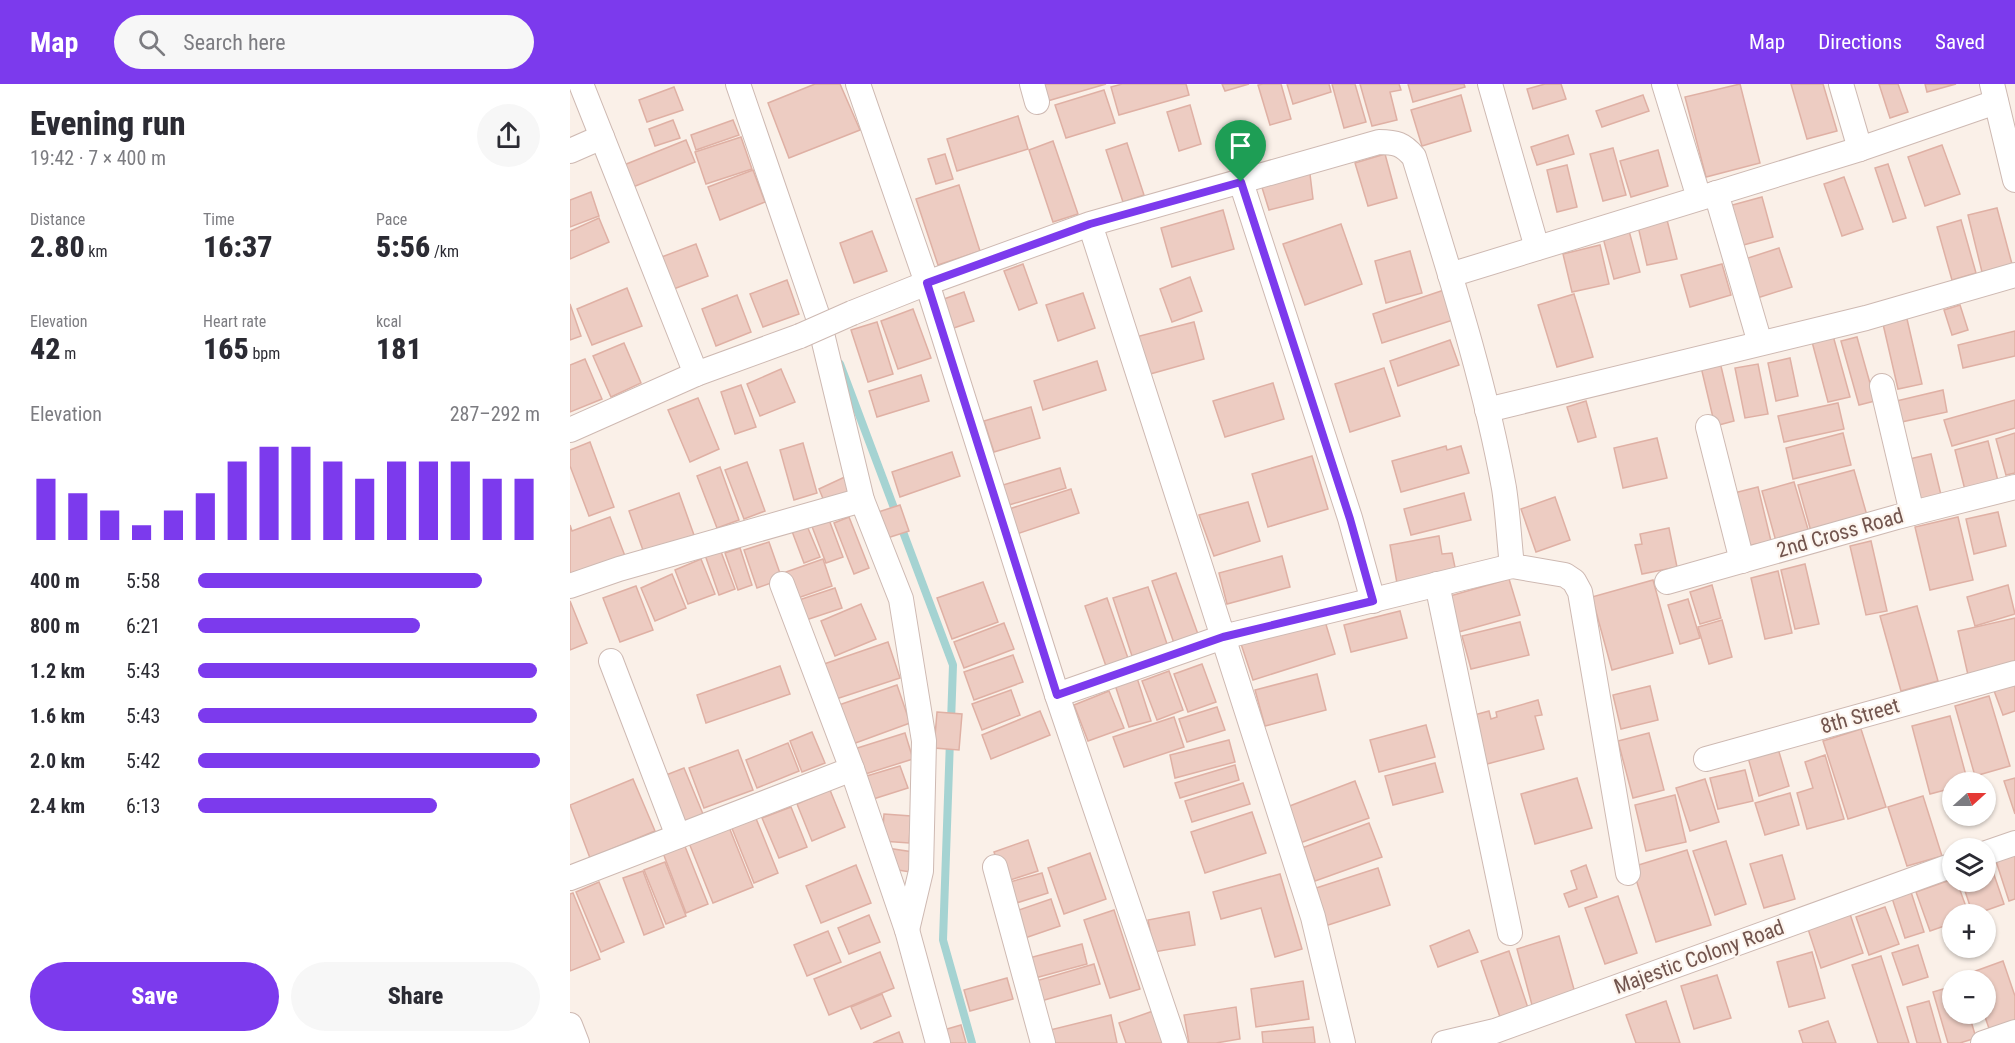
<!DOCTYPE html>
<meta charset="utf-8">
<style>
:root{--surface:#fff;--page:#f7f7f7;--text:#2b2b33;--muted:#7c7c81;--accent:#7c3aed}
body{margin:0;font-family:"Roboto Condensed",sans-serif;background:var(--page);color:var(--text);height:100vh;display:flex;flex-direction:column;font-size:22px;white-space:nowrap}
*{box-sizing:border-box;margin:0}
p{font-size:20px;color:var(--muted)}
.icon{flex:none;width:33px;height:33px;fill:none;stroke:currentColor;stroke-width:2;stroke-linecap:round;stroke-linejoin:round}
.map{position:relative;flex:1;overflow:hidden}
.panel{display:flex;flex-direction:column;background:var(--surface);width:570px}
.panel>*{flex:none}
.needle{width:39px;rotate:69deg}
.buttons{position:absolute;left:1372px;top:688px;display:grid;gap:12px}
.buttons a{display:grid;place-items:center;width:54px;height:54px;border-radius:50%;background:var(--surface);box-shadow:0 2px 4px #0004;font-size:30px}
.pin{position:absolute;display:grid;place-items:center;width:51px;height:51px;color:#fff;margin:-62px -26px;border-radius:50% 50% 50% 0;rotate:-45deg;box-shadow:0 0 6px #0007}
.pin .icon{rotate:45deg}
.round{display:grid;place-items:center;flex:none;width:63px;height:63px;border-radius:32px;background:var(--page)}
.overview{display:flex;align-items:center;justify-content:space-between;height:102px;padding:0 30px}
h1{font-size:33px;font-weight:800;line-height:45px}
.stats{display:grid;grid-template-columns:repeat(3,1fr);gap:9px;height:102px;padding:6px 30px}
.stats div{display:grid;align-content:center}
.stats b{font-size:30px;font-weight:800}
.stats small{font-size:16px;font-weight:400}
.stats p{font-size:16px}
.chart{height:168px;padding:12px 30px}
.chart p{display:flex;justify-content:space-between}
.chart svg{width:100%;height:108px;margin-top:6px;stroke:var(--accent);stroke-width:6}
.action{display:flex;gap:12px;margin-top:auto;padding:12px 30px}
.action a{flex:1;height:69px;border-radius:36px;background:var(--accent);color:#fff;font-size:24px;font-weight:800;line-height:69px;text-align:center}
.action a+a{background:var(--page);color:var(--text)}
ul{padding:0 30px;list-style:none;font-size:20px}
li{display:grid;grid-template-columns:96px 72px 1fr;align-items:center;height:45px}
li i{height:15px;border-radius:8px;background:var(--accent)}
header{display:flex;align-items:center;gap:36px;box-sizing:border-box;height:84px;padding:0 30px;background:var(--accent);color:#fff}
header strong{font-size:28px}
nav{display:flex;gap:33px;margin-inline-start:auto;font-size:21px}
.search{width:420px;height:54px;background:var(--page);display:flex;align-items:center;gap:15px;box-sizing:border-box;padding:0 21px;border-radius:33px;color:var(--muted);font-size:22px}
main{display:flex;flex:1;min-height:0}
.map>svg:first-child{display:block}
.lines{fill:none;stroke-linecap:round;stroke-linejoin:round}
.stream{stroke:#a5d3d2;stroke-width:8}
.building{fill:#edccc2;stroke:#dfb0a4;stroke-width:1.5}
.street-casing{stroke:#ceb9b2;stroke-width:26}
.street{stroke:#fff;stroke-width:24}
.street-bridge-casing{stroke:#ceb9b2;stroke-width:26;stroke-linecap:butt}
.street-bridge{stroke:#fff;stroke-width:24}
.route-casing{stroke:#fff;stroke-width:12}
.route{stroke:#7c3aed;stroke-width:8}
.labels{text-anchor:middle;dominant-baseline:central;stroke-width:4.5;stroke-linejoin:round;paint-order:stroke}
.street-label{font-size:21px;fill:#72554e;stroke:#fdf5ee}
</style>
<header>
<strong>Map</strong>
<div class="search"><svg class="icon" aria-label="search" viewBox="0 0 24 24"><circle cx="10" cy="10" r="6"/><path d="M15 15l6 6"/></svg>Search here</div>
<nav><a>Map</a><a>Directions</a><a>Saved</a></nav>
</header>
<main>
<section class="panel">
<div class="overview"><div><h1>Evening run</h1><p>19:42 · 7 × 400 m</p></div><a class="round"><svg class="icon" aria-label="share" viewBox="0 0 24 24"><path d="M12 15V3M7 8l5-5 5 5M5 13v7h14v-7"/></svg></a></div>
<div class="stats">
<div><p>Distance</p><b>2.80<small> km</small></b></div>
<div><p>Time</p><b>16:37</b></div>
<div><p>Pace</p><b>5:56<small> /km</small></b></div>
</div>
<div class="stats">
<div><p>Elevation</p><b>42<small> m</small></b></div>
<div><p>Heart rate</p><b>165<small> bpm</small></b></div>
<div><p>kcal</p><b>181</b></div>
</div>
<div class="chart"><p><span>Elevation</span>287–292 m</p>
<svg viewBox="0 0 160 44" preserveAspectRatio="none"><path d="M5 44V19M15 44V25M25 44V32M35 44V38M45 44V32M55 44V25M65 44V12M75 44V6M85 44V6M95 44V12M105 44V19M115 44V12M125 44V12M135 44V12M145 44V19M155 44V19"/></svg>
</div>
<ul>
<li><b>400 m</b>5:58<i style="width:83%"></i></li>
<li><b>800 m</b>6:21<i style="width:65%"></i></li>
<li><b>1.2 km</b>5:43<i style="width:99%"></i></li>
<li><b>1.6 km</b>5:43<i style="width:99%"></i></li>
<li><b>2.0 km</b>5:42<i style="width:100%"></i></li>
<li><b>2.4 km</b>6:13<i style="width:70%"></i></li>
</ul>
<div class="action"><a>Save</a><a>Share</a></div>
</section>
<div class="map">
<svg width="1445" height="959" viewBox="0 0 1445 959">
<rect width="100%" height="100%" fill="#faf0e8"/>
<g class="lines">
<!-- stream -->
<g class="stream">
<path d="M270 280 383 581 381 638"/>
<path d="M380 656 373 856 402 959"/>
</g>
</g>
<!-- building -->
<g class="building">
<path d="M245 0H270L290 46 219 74 198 19Z"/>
<path d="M469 0H536L474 18Z"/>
<path d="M552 0H616L619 11 549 31 541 3Z"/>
<path d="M652 0H679L655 7Z"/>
<path d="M693 0H711L721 35 700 41 688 1Z"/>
<path d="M717 0H759L761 8 723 20Z"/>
<path d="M762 0H785L796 38 774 44Z"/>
<path d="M790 0H829L831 6 820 8 827 36 802 42Z"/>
<path d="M838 0H894L895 3 843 18Z"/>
<path d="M975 0H991L996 15 963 25 957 5Z"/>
<path d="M1170 0 1190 79 1136 93 1115 13Z"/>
<path d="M1221 0H1253L1267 47 1237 55Z"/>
<path d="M1309 0H1328L1338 28 1320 34Z"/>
<path d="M1355 0H1386L1357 8Z"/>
<path d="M104 3 113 26 77 38 69 16Z"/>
<path d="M534 6 545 39 496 54 485 21Z"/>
<path d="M891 11 901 47 852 62 841 26Z"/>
<path d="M1073 11 1079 27 1032 43 1026 27Z"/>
<path d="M620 21 631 60 609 67 597 28Z"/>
<path d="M448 32 458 65 387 87 377 55Z"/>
<path d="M103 36 110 54 85 62 79 45Z"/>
<path d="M163 36 169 51 126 66 121 51Z"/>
<path d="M998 51 1004 70 967 81 961 63Z"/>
<path d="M171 53 182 85 136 100 125 68Z"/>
<path d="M116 56 125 78 58 105 49 83Z"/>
<path d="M483 57 508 130 483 138 459 66Z"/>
<path d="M557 59 574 111 553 118 536 66Z"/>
<path d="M1372 61 1390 110 1355 122 1338 73Z"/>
<path d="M1043 64 1056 111 1033 117 1020 70Z"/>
<path d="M1088 66 1098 102 1061 113 1050 77Z"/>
<path d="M375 70 383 95 366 100 358 75Z"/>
<path d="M815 70 827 114 798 122 785 79Z"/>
<path d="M1318 80 1336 134 1323 138 1305 84Z"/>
<path d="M997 81 1007 123 987 128 977 86Z"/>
<path d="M739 82 743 115 699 126 690 97Z"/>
<path d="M183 86 195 118 150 136 138 103Z"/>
<path d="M1274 93 1293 145 1272 152 1254 100Z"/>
<path d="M389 101 410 167 368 181 346 115Z"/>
<path d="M21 108 29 132 0 143V116Z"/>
<path d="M1192 113 1203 153 1166 163 1155 123Z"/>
<path d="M1427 124 1442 180 1412 188 1398 131Z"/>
<path d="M653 126 664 165 602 183 591 144Z"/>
<path d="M1096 132 1107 175 1077 181 1067 138Z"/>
<path d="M29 134 39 158 0 175V147Z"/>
<path d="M1391 136 1406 189 1382 196 1367 143Z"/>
<path d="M771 140 792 200 735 221 713 160Z"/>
<path d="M1058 143 1070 188 1044 195 1032 150Z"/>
<path d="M302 147 317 187 284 199 270 159Z"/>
<path d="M126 160 138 192 101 206 89 174Z"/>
<path d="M1030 161 1039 200 1002 208 993 170Z"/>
<path d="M1209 164 1222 203 1184 215 1172 176Z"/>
<path d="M840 167 852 209 816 219 805 177Z"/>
<path d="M453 180 467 219 449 226 434 187Z"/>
<path d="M1152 180 1161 211 1120 223 1111 191Z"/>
<path d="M620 193 632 227 602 238 590 205Z"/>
<path d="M217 196 229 230 193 243 180 210Z"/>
<path d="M57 204 72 242 22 261 7 225Z"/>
<path d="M874 206 883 236 812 259 803 230Z"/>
<path d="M394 208 404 237 381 245 371 216Z"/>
<path d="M513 209 525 244 488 257 476 221Z"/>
<path d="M1004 210 1023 273 987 283 968 221Z"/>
<path d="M167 211 181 248 146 262 132 225Z"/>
<path d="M0 220 11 252 0 256Z"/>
<path d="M1390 221 1398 246 1382 251 1374 226Z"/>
<path d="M343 225 361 274 328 285 311 237Z"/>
<path d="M1337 235 1352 300 1328 305 1313 240Z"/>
<path d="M307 238 323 290 298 298 281 246Z"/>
<path d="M624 238 634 275 573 292 562 254Z"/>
<path d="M1445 247V272L1393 284 1388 261Z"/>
<path d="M1262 248 1280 313 1258 318 1241 254Z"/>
<path d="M1287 253 1305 317 1289 321 1271 257Z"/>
<path d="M880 256 889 281 828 302 820 277Z"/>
<path d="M54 259 71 299 41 313 23 272Z"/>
<path d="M1220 274 1228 312 1206 317 1198 279Z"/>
<path d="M15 275 32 315 0 328V281Z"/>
<path d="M527 277 536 306 473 326 464 297Z"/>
<path d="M1150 278 1164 337 1145 342 1131 283Z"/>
<path d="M1188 280 1198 330 1175 334 1165 284Z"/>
<path d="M814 284 830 332 780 348 765 300Z"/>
<path d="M211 285 225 318 190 332 177 300Z"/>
<path d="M351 291 359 317 307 333 299 307Z"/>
<path d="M703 299 714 335 655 353 643 317Z"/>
<path d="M171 301 186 343 165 350 151 308Z"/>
<path d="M1373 306 1377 328 1327 339 1322 318Z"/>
<path d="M128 314 149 365 120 378 98 326Z"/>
<path d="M1445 316V344L1382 362 1374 336Z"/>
<path d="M1016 317 1026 353 1008 358 997 323Z"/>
<path d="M1268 319 1274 345 1214 358 1208 332Z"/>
<path d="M461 323 470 354 424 368 414 337Z"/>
<path d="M1273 349 1281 381 1223 395 1216 364Z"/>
<path d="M1445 349V389L1436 391 1426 355Z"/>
<path d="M1087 354 1097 394 1053 404 1044 364Z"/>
<path d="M1418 357 1428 397 1395 406 1385 366Z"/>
<path d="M20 358 44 423 19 432 0 382V366Z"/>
<path d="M233 359 247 409 224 416 210 366Z"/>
<path d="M876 362 877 366 891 362 899 389 831 408 822 377Z"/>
<path d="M382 368 390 392 330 413 322 388Z"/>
<path d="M1361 370 1371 411 1345 417 1335 376Z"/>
<path d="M742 372 758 425 698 443 682 390Z"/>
<path d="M177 378 195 427 174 435 155 386Z"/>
<path d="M150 383 169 436 147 444 127 392Z"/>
<path d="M490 384 496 404 439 421 433 401Z"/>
<path d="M1284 386 1298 435 1242 451 1228 401Z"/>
<path d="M279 391 287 407 256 422 249 405Z"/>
<path d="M1224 398 1240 452 1207 461 1192 407Z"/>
<path d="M1188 403 1201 457 1172 463 1160 410Z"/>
<path d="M501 405 509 429 444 451 436 426Z"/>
<path d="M109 409 124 451 74 469 59 427Z"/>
<path d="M894 409 901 436 841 451 834 425Z"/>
<path d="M985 413 1000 456 966 468 951 425Z"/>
<path d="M678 418 690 457 644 472 629 431Z"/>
<path d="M330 421 339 447 311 456 302 430Z"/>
<path d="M1428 428 1436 462 1404 470 1396 435Z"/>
<path d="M40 433 55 472 0 492V441L2 447Z"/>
<path d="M258 433 273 473 256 479 241 440Z"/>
<path d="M279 433 299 484 284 490 264 439Z"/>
<path d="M1388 433 1403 496 1360 506 1345 443Z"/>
<path d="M235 437 250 473 234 479 220 442Z"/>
<path d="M1099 444 1107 483 1072 490 1065 461 1072 460 1070 450Z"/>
<path d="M869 452 872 470 882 469 886 488 827 499 820 461Z"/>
<path d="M1301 457 1317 527 1296 531 1280 462Z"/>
<path d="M199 458 212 495 187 504 174 466Z"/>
<path d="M170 464 182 501 168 506 155 469Z"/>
<path d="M150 465 165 505 149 511 135 471Z"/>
<path d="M712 472 720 503 657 520 649 489Z"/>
<path d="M131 475 145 510 118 520 105 486Z"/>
<path d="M253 475 262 502 225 515 216 488Z"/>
<path d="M1235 480 1249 540 1225 545 1211 486Z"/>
<path d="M1208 487 1222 549 1195 555 1181 494Z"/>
<path d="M606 489 629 553 605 562 582 497Z"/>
<path d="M102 490 116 524 85 537 71 504Z"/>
<path d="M939 495 950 531 885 549 880 512Z"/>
<path d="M1083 496 1103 569 1042 586 1022 513Z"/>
<path d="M413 498 428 538 382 555 367 514Z"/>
<path d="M1142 501 1151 534 1130 540 1120 508Z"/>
<path d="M1438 501 1445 530 1405 542 1397 513Z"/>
<path d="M66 502 83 546 50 558 33 514Z"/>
<path d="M578 503 597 560 562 572 543 514Z"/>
<path d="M265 504 272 524 236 536 229 516Z"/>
<path d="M537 514 559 577 537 585 515 522Z"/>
<path d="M1118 515 1130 554 1110 560 1098 521Z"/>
<path d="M0 517 17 559 0 566Z"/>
<path d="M291 520 306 555 265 572 251 537Z"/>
<path d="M1347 522 1368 597 1331 607 1310 532Z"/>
<path d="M830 527 837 554 781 568 774 541Z"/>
<path d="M754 534 765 570 683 596 671 560Z"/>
<path d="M1445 534V580L1398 591 1388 547Z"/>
<path d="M1152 536 1162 573 1139 580 1128 543Z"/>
<path d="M950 538 959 571 901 585 892 552Z"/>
<path d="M434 539 444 565 394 584 384 558Z"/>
<path d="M318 558 330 594 266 615 254 580Z"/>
<path d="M443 571 453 598 404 616 394 588Z"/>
<path d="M632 580 646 618 618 628 604 590Z"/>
<path d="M210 582 220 610 136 639 127 611Z"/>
<path d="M599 587 613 626 587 636 572 597Z"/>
<path d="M747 590 756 626 695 642 685 606Z"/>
<path d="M567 594 581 637 559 643 545 601Z"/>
<path d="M1445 597V627L1433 631 1423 604Z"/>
<path d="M327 601 340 639 280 661 266 622Z"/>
<path d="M1080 602 1088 636 1051 645 1043 611Z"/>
<path d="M441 606 450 631 412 646 402 620Z"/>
<path d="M539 607 554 644 518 657 504 621Z"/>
<path d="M1419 612 1440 682 1405 692 1385 622Z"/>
<path d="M968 616 972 631 965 632 974 665 917 680 904 631 919 627 921 635 927 633 926 628Z"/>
<path d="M647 623 655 646 617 658 609 635Z"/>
<path d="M470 627 480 651 421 675 412 651Z"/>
<path d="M367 628 392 630 389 666 364 664Z"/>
<path d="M1380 632 1398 699H1383V704L1360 710 1342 642Z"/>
<path d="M604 633 614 663 554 683 543 653Z"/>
<path d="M856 641 865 673 809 688 800 656Z"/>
<path d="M1291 645 1316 723 1278 735 1253 657Z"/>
<path d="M242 648 255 679 232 688 220 657Z"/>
<path d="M335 649 343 675 289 692 281 666Z"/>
<path d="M1079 649 1094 706 1063 714 1048 657Z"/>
<path d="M659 656 665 678 605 694 600 671Z"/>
<path d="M218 659 229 687 187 704 176 676Z"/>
<path d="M1207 661 1219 702 1189 712 1177 670Z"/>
<path d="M168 666 183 706 134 724 119 684Z"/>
<path d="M1255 671 1274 735 1237 745 1227 709 1243 704 1235 678Z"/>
<path d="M865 679 873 708 823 721 815 692Z"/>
<path d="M665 681 669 696 610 714 605 699Z"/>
<path d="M330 682 338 704 297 717 290 694Z"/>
<path d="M114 684 133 730 110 740 91 693Z"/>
<path d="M1175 686 1183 717 1148 725 1140 694Z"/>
<path d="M1007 694 1022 744 965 760 951 710Z"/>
<path d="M1445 694V730L1434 697Z"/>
<path d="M63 695 85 747 20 774 0 721Z"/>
<path d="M1135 695 1149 738 1120 747 1106 704Z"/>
<path d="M785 697 799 734 730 759 717 723Z"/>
<path d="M673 699 680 720 622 738 615 717Z"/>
<path d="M260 706 275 743 242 757 227 720Z"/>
<path d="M1220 709 1229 741 1195 751 1185 719Z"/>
<path d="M1105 711 1116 758 1076 767 1065 721Z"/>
<path d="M1353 712 1372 772 1337 782 1318 723Z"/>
<path d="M221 723 237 763 209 774 192 734Z"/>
<path d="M183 727 208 789 184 799 159 737Z"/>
<path d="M682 728 696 769 635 789 621 748Z"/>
<path d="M314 730 341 732 339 759 312 757Z"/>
<path d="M799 739 812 773 745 797 732 764Z"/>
<path d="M159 743 183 803 143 819 119 759Z"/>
<path d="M458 756 468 787 434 798 424 768Z"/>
<path d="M1156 757 1176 820 1145 831 1123 767Z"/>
<path d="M114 760 138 820 116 829 93 769Z"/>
<path d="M317 764 343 768 340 788 322 785Z"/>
<path d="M1117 766 1141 841 1086 858 1062 783Z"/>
<path d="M1445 768V815L1439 817 1425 774Z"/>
<path d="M520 769 536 815 494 830 478 784Z"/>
<path d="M1212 771 1225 815 1194 824 1180 780Z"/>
<path d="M1418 773 1434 820 1403 831 1392 798H1416V774Z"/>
<path d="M95 778 116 832 96 840 74 786Z"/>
<path d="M286 781 301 819 251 839 236 802Z"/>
<path d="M1016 781 1027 813 999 823 994 810 1007 805 1001 787Z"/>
<path d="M808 784 820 821 755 842 743 805Z"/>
<path d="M73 787 94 843 74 851 53 794Z"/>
<path d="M472 789 478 809 440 821 433 800Z"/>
<path d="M710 790 732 865 705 873 691 824 651 835 643 808Z"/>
<path d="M1383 795V798H1387L1399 831H1383V839L1360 847 1346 808Z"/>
<path d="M29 798 54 858 31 868 6 808Z"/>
<path d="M1341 808 1354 848 1335 854 1322 814Z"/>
<path d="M3 809 30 875 0 887V810Z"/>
<path d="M1048 812 1067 869 1035 880 1015 824Z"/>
<path d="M481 815 490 842 452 855 443 828Z"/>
<path d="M1315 823 1329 860 1299 871 1286 833Z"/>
<path d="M544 826 570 905 540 914 514 836Z"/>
<path d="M619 828 625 861 584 868 578 836Z"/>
<path d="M1280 830 1293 869 1251 884 1238 845Z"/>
<path d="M299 831 310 858 279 870 268 844Z"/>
<path d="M899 846 908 868 868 883 860 862Z"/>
<path d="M258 847 271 878 237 892 224 861Z"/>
<path d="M989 852 1005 909 962 921 947 865Z"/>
<path d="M512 860 517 880 465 894 459 874Z"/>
<path d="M1348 861 1358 893 1333 901 1322 869Z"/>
<path d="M939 867 958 924 930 933 911 877Z"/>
<path d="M310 868 324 904 259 931 244 895Z"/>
<path d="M1242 868 1255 914 1219 923 1207 878Z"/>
<path d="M1311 872 1339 959H1308L1282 881Z"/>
<path d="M1433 877 1445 912V945L1422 953 1414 930H1416V897H1403L1400 889Z"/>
<path d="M524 880 530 900 471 917 466 897Z"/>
<path d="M1147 891 1161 934 1124 945 1111 902Z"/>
<path d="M437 894 443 915 400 927 394 906Z"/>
<path d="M733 897 739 935 686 943 681 905Z"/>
<path d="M1383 902V930H1399L1406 954 1390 959H1378L1363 908Z"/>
<path d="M312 910 321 932 291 945 281 923Z"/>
<path d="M1096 917 1110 959H1066L1056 931Z"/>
<path d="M1359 917 1371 959H1347L1337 923Z"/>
<path d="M666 923 670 955 646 959H619L614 931Z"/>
<path d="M583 927 594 959H556L549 939Z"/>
<path d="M541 931 547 959H483L480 946Z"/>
<path d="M1258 937 1266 959H1233L1229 947Z"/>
<path d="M391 941 396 959H373L370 947Z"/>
<path d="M743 943 745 959H693L692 948Z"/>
<path d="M329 948 333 959H303Z"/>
</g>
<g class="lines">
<defs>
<g id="street">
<path d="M11 0 126 290"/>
<path d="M168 0 248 233 292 416 331 515 354 657 351 787 337 846"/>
<path d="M288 0 357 199 487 611"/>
<path d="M462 0 467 18"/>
<path d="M920 0 967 164"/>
<path d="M1094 0 1129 114"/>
<path d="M1271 0 1290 65"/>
<path d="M1422 0 1445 96"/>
<path d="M0 67 32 53"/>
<path d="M671 98 780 434 803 517"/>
<path d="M1146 109 1190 259"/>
<path d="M880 191 1290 65 1426 18"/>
<path d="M282 229 357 199 520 140 653 553 942 482C939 456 938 430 934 404 914 293 877 181 844 73 833 60 826 58 809 58L520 140"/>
<path d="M1312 302 1342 429"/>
<path d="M917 326 1296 234 1445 191"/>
<path d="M1138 343 1172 477"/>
<path d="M0 346 126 290 230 252"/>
<path d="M942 482 995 491 1004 497 1010 508 1058 789"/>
<path d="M1097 498 1327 433 1445 403"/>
<path d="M867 500 940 849"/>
<path d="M0 502 49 485 292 416"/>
<path d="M41 577 108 752"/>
<path d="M1136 675 1445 589"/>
<path d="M282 685 337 846 368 959"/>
<path d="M1416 769 1445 759"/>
<path d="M425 783 473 959"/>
<path d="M0 794 282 685 212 500"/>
<path d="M0 941 7 959"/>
<path d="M605 959 487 611 653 553 743 833 773 959"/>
<path d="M874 959 925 947 1383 781"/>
<path d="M1413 959 1445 948"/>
</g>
</defs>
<!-- street casing -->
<use href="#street" class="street-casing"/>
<!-- street -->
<use href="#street" class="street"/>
<defs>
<path id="street-bridge" d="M230 252 282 229"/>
</defs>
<!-- street-bridge casing -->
<use href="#street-bridge" class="street-bridge-casing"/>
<!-- street-bridge -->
<use href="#street-bridge" class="street-bridge"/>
</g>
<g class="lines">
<defs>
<path id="route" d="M671 98 780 435 803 517 653 553 487 611 357 199 520 140Z"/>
</defs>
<!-- route casing -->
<use href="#route" class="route-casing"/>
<!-- route -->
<use href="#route" class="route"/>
</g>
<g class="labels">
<!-- street labels -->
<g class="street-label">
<text transform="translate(1270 449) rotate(-16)">2nd Cross Road</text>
<text transform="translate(1290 632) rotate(-16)">8th Street</text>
<text transform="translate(1129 873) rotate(-20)">Majestic Colony Road</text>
</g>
</g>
</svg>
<div class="buttons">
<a><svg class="needle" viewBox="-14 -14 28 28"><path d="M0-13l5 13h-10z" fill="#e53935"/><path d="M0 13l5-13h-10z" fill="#7c7c81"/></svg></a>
<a><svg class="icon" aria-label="layers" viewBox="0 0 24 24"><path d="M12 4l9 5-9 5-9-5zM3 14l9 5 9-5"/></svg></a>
<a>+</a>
<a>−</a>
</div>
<div class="pin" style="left:671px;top:98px;background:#1e9e55"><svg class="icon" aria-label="arrive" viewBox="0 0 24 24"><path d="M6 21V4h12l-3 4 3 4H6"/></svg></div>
</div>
</main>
